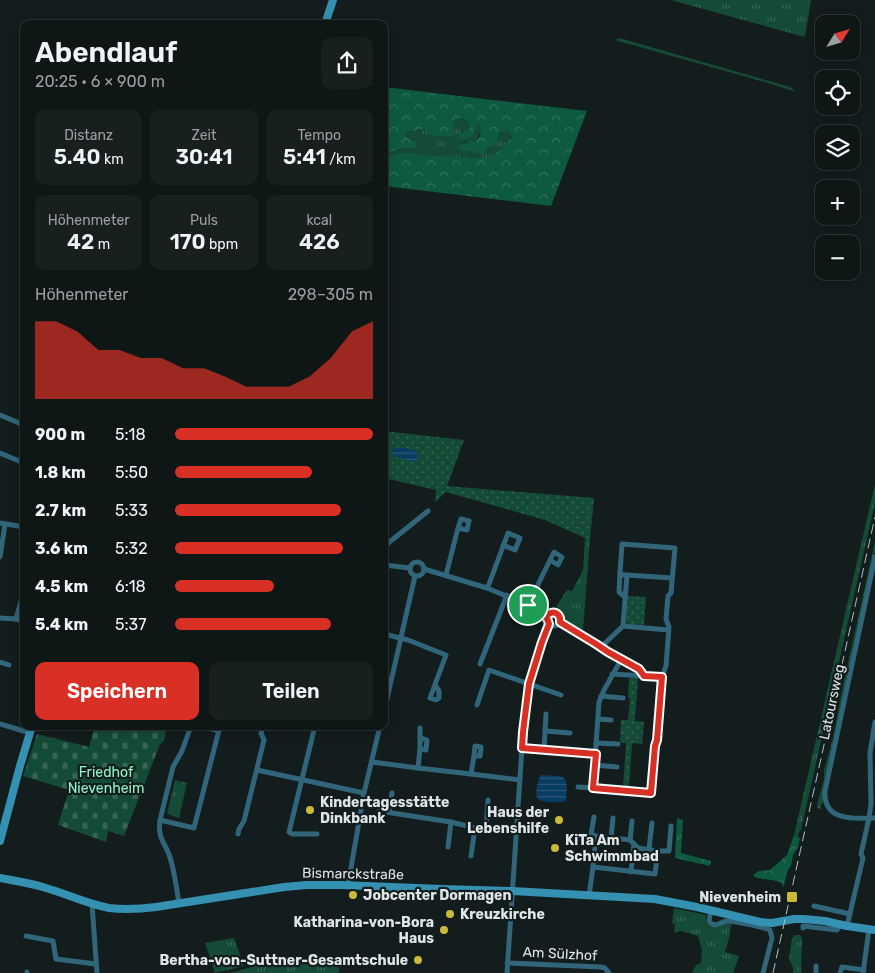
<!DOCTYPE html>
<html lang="de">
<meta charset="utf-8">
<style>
:root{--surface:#0e1616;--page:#171f1f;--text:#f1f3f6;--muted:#9b9fa1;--line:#2e3535;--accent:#d93025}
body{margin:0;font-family:Rubik,sans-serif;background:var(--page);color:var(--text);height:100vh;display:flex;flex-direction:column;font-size:19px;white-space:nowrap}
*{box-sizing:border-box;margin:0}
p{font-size:16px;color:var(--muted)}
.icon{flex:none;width:28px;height:28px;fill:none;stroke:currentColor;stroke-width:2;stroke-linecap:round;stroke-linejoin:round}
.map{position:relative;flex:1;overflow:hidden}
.drawer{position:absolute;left:20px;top:20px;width:368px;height:710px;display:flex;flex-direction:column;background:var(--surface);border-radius:10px;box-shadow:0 2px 12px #0003,0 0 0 1px var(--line)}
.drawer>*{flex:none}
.needle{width:32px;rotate:53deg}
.buttons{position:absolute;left:815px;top:15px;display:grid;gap:10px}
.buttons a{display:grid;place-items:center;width:45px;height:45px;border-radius:10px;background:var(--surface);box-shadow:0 2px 12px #0003,0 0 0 1px var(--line);font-size:25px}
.pin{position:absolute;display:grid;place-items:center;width:42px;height:42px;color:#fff;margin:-21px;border:2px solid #fff;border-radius:50%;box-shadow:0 1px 5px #0007}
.round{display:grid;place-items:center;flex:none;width:52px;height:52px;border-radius:10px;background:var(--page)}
.head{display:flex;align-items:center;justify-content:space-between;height:85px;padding:0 15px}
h1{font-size:28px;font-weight:600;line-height:38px}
.stats{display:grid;grid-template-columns:repeat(3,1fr);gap:8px;height:85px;padding:5px 15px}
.stats div{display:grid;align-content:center;border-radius:10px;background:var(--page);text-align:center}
.stats b{font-size:21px;font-weight:600}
.stats small{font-size:14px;font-weight:400}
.stats p{font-size:14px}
.chart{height:140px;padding:10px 15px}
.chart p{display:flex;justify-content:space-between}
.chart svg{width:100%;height:90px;margin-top:5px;fill:var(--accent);opacity:.7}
.cta{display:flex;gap:10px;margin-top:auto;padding:10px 15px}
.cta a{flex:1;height:58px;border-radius:10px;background:var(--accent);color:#fff;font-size:20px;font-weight:600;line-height:58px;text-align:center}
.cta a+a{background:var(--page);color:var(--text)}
ul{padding:0 15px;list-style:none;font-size:16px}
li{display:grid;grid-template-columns:80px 60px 1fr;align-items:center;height:38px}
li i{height:12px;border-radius:6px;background:var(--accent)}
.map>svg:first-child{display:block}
.grass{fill:url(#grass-tufts)}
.forest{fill:url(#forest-crowns)}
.cemetery{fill:url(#cemetery-stones)}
.park{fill:url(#park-dots)}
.water{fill:url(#water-rules)}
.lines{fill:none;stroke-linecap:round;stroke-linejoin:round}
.street{stroke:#31667a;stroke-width:5}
.secondary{stroke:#3591b2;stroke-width:8}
.rail{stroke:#b5bdbe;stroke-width:1;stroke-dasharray:10 5;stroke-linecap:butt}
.route-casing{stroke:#fff;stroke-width:10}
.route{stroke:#d93025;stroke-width:6}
.poi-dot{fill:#cbba39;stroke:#131d1e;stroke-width:2}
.labels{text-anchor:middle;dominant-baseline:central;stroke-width:4.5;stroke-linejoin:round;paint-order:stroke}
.street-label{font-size:14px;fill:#dee5e6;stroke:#131d1e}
.park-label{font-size:14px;fill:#91f5c8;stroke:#131d1e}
.poi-label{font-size:14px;font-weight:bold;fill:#dee5e6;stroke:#131d1e;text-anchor:start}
</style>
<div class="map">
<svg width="875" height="973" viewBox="0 0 875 973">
<defs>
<pattern id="grass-tufts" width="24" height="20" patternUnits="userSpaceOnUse" patternTransform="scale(1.25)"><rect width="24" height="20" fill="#144b36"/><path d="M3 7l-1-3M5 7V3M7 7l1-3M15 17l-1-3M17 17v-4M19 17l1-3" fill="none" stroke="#366553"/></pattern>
<pattern id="forest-crowns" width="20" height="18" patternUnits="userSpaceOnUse" patternTransform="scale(1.25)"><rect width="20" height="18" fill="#0d5a40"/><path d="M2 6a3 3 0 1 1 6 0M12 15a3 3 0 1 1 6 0" fill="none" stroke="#30725c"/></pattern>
<pattern id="cemetery-stones" width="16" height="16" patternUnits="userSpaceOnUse" patternTransform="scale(1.25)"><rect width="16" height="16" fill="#144b36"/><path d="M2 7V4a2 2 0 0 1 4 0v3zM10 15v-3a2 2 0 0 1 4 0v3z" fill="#366553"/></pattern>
<pattern id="park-dots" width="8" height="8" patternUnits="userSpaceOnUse" patternTransform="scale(1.25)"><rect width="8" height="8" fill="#144b36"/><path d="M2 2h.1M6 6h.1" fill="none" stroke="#366553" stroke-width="1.8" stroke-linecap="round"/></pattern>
<pattern id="water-rules" width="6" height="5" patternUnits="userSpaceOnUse" patternTransform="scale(1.25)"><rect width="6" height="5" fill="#083c62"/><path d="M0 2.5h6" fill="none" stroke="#2c5878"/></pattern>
</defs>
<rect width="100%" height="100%" fill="#131d1e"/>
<!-- grass -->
<g class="grass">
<path d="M671 0H811L805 37Z"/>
<path d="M619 38 790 87 796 92 765 82 615 40Z"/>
<path d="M460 118 467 121 470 127 469 129 460 132 473 136 477 126 480 125 481 131 476 140 472 142H464L456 147C462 152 465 149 472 150 475 151 477 153 480 154 488 155 497 137 503 131L505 130 509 131 512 137 498 151 487 158 421 155C407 150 397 153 384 158V154L394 150 410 147 413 140 405 135 408 132 452 125 456 119Z"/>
<path d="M875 484V503L801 830 799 832 798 837 794 835Z"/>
<path d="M585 538H590L583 630 566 620 562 611 556 607 567 590 572 591 583 570Z"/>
<path d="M875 541V550L850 662 824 790 823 804 820 805 822 809 817 808V805L824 779V770L833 738 842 690Z"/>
<path d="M175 780 187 783 179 818 167 814Z"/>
<path d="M674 908 706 915V922L711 927C719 927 725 922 732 923L729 934H730L725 952 739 956 733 973H692L696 965 701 963 702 950 698 936 681 931 674 933 675 924 672 923Z"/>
<path d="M795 935H800L802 938 801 973H793V967L789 959 792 938Z"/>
<path d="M234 938 244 966 215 973 205 943Z"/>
<path d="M340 961 339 973H230L270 962 287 963Z"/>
</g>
<!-- forest -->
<g class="forest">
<path d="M384 87 587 111 551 206 384 186V158C397 153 407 150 421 155L487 158 498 151 512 137 509 131C498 129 500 137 495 143 492 148 493 145 489 148 487 150 485 153 483 154 479 155 475 151 471 150 464 150 463 153 456 147 465 138 484 148 480 125L477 126 473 136 466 139H461L458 136 459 133 469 129 470 127 467 121C461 117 456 118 453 124L455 134 453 136H434L426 130 424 129 408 132 405 135 418 144 416 148H402L384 154Z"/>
<path d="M677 818 683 820 681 853 711 861 710 866 675 858Z"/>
<path d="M794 835 800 838 798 847 793 855 791 866 788 870 783 888 782 883C773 878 761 881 753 876L754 874 759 871 770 870 787 855Z"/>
</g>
<!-- cemetery -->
<path class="cemetery" d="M95 726H167L164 741 160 744 124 836 108 831 106 842 58 825 69 790 23 776 37 734 89 747Z"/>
<!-- park -->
<g class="park">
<path d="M384 431 464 440 447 486 594 498 590 538H585L545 520 446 492 435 502 436 490 384 478Z"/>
<path d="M628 596 646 597 644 625 628 624 626 622Z"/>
<path d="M629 678H638L635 721 644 722 642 744 632 743 629 789H623L626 743 620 742 621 720H628L630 698 628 697Z"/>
</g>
<!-- water -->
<g class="water">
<path d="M398 447 411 449 417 452 418 459 414 462 396 457 392 452V450Z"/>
<path d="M541 775C567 777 568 773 566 801 561 803 542 803 538 799 534 794 538 779 541 775Z"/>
</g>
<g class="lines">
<!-- street -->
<g class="street">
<path d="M0 415 24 425"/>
<path d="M0 453 24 463"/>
<path d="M0 523 24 527"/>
<path d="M0 557 5 524"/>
<path d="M875 557 825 791C823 821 853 819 875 818"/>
<circle cx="417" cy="569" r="7"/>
<path d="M384 565 387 544 428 511"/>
<path d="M384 565 410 568"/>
<path d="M424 569 487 588 549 614"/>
<path d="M620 573 619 592 625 597"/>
<path d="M446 575 458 528 467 530 469 521 461 519 458 528"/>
<path d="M627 575 672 578"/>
<path d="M487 588 489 584 508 533 520 538 515 550 503 545"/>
<path d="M528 605 554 552 562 557 558 565 550 560"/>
<circle cx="554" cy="619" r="7"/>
<path d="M0 618 16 619 24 621"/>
<path d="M16 619 24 591"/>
<path d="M560 622 596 644 608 652 639 669 645 676 662 677"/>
<path d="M623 626 668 630"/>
<path d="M384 634 408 640 446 655 430 698 436 700 439 698V691L435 685"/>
<path d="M601 647 623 626 627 575H623L620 573 622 544 675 548 671 593 668 596 666 619 669 627 666 666 662 677 657 740 655 746 651 793 593 788 599 702 604 690 621 660"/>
<path d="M0 662 9 665"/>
<path d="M480 664 507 595"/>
<path d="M612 674 645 676"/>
<path d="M601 696 623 698"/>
<path d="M477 705 489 670 561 695"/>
<path d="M384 712 415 576"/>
<path d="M598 719 611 720"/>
<path d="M0 724 30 733"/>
<path d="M202 726 219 731"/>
<path d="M315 726 289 832 292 834H317"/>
<path d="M420 728V749L426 750 427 740 421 738"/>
<path d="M545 731 570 733"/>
<path d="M596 743 618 744"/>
<path d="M522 748 596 754"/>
<path d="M544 750 546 714"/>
<path d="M474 756 475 746 481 747 480 756H474L471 774 520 780"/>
<path d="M372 762 418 768 420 749"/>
<path d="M595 765 617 767"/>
<path d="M418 768 471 774"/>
<path d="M257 770 364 793"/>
<path d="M578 787 593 788"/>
<path d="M379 811 451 822 475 828 516 832"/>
<path d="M389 812 392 793"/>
<path d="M594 817 591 835 596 836"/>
<path d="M160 820 194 828 220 726"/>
<path d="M486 829 488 800"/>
<path d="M238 834 239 829 244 821 264 740 261 733 263 726"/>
<path d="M596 836 630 840 638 848 658 851 655 874 593 867Z"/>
<path d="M611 838 613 818"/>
<path d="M630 840 632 821"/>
<path d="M448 847 451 822"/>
<path d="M649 849 652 823"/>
<path d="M658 851H669L671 826"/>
<path d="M471 856 475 828"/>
<path d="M631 872 634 844"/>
<path d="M348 885 364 793 380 726"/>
<path d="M589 896 593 867"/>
<path d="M92 904 97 973"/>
<path d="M179 904C177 890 175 875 171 861 167 843 157 841 160 820L173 767 182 751 191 726"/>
<path d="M814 906 850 914"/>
<path d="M711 910 709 921C715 929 719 922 727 921 730 920 766 928 770 930L772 938 763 973"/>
<path d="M847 926 863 858 861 854 869 818 871 804 870 753 875 722"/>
<path d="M803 928V926L837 930 840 925"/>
<path d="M26 936 53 941 56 959 96 964"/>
<path d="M507 963 601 967 605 968 609 973"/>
<path d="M27 973V972"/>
<path d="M507 973 523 732 529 684 542 642 549 624"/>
<path d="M816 973V966"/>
<path d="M840 973 842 967 864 970"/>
<path d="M863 973 869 929"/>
</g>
<!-- secondary -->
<g class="secondary">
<path d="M325 24 333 0"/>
<path d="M0 841 20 766 32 726"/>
<path d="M0 878C15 881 31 883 46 888 67 894 87 904 109 908 125 910 141 909 156 907L284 887 307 885H341L442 889 512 891 655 899 697 907 760 922 772 923 794 919H804L825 921 847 926 875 930"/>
</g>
<!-- rail -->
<path class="rail" d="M773 973 875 517"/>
</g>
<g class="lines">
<defs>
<path id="route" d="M528 605 549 614C554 611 558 613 560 618V622L563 624 596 644 608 652 639 669 644 676 662 677 657 740 655 746 651 793 593 788 596 754 522 748 523 732 529 684 542 642 549 624 547 618Z"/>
</defs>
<!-- route casing -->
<use href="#route" class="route-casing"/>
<!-- route -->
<use href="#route" class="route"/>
</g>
<!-- markers -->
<g class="poi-dot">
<circle cx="310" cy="810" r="5"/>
<circle cx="559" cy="820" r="5"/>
<circle cx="555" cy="848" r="5"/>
<circle cx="353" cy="895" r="5"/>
<rect x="786" y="891" width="12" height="12" rx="2.5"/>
<circle cx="450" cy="914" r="5"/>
<circle cx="444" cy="930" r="5"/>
<circle cx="418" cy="960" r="5"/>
</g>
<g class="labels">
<!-- street labels -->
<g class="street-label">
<text transform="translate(832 702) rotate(-78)">Latoursweg</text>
<text transform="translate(353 874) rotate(1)">Bismarckstraße</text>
<text transform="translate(560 954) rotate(3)">Am Sülzhof</text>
</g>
<!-- park labels -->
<g class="park-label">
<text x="106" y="772">Friedhof<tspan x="106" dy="16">Nievenheim</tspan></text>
</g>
<!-- poi labels -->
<g class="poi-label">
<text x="320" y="802">Kindertagesstätte<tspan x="320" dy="16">Dinkbank</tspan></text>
<text x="549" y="812" text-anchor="end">Haus der<tspan x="549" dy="16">Lebenshilfe</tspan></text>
<text x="565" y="840">KiTa Am<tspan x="565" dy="16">Schwimmbad</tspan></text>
<text x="363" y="895">Jobcenter Dormagen</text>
<text x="781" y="897" text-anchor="end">Nievenheim</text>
<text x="460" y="914">Kreuzkirche</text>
<text x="434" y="922" text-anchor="end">Katharina-von-Bora<tspan x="434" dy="16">Haus</tspan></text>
<text x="408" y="960" text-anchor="end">Bertha-von-Suttner-Gesamtschule</text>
</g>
</g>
</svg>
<div class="buttons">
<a><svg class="needle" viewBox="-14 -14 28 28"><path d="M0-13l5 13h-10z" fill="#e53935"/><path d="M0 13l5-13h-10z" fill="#9b9fa1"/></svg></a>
<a><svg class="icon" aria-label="locate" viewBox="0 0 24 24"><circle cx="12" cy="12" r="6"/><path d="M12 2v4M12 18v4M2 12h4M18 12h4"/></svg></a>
<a><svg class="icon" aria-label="layers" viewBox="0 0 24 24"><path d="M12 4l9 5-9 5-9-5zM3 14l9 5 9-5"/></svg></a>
<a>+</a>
<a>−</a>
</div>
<div class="pin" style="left:528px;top:605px;background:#1e9e55"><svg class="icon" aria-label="arrive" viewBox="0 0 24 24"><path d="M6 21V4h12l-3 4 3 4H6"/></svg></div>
<section class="drawer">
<div class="head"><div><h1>Abendlauf</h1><p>20:25 · 6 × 900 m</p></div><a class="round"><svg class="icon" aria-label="share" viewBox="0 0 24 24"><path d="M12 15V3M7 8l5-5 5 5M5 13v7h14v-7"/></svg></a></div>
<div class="stats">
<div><p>Distanz</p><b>5.40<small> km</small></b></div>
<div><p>Zeit</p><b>30:41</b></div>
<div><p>Tempo</p><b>5:41<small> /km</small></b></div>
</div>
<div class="stats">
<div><p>Höhenmeter</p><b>42<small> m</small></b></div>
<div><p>Puls</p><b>170<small> bpm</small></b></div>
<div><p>kcal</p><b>426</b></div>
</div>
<div class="chart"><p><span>Höhenmeter</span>298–305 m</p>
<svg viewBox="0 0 160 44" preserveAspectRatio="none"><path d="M0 44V6L10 6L20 11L30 20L40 20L50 24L60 24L70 29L80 29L90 33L100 38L110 38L120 38L130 33L140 24L150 11L160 6V44z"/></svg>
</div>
<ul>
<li><b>900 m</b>5:18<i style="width:100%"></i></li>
<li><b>1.8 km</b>5:50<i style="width:69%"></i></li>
<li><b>2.7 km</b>5:33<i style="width:84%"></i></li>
<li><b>3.6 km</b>5:32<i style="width:85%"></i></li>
<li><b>4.5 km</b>6:18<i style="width:50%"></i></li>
<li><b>5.4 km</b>5:37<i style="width:79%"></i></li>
</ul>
<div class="cta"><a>Speichern</a><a>Teilen</a></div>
</section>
</div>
